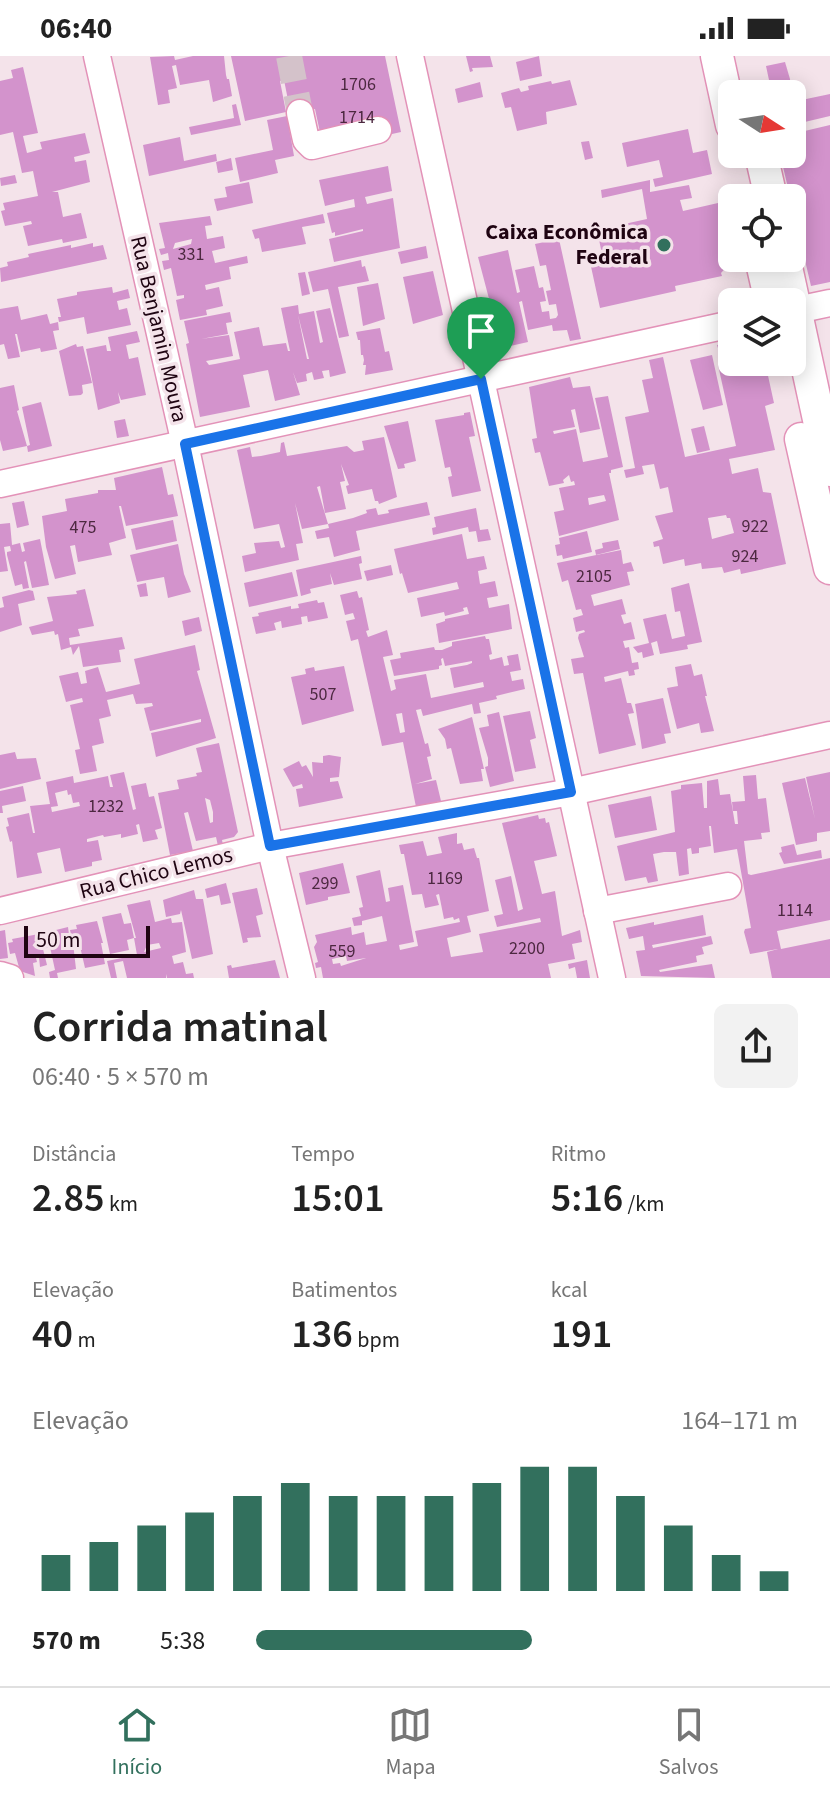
<!DOCTYPE html>
<html lang="pt">
<meta charset="utf-8">
<style>
:root{--surface:#fff;--page:#f2f2f2;--text:#222;--muted:#767676;--line:#e0e0e0;--accent:#32705d}
body{margin:0;font-family:"Source Sans 3",sans-serif;background:var(--page);color:var(--text);height:100vh;display:flex;flex-direction:column;font-size:30px;white-space:nowrap}
*{box-sizing:border-box;margin:0}
p{font-size:26px;color:var(--muted)}
.icon{flex:none;width:44px;height:44px;fill:none;stroke:currentColor;stroke-width:2;stroke-linecap:round;stroke-linejoin:round}
.map{position:relative;height:922px;overflow:hidden}
.sheet{display:flex;flex-direction:column;background:var(--surface);flex:1}
.sheet>*{flex:none}
.needle{width:52px;rotate:102deg}
.buttons{position:absolute;left:718px;top:24px;display:grid;gap:16px}
.buttons a{display:grid;place-items:center;width:88px;height:88px;border-radius:12px;background:var(--surface);box-shadow:0 4px 20px #0003;font-size:40px}
.scale{position:absolute;left:24px;bottom:20px;width:126px;box-sizing:border-box;padding-left:8px;border:4px solid #1f0412;border-top:0;font-size:22px;line-height:28px;white-space:nowrap;color:#1f0412;-webkit-text-stroke:6px #f4e3ea;paint-order:stroke}
.pin{position:absolute;display:grid;place-items:center;width:68px;height:68px;color:#fff;margin:-82px -34px;border-radius:50% 50% 50% 0;rotate:-45deg;box-shadow:0 0 8px #0007}
.pin .icon{rotate:45deg}
.round{display:grid;place-items:center;flex:none;width:84px;height:84px;border-radius:12px;background:var(--page)}
.headline{display:flex;align-items:center;justify-content:space-between;height:136px;padding:0 32px}
h1{font-size:44px;font-weight:600;line-height:60px}
.metrics{display:grid;grid-template-columns:repeat(3,1fr);gap:12px;height:136px;padding:8px 32px}
.metrics div{display:grid;align-content:center}
.metrics b{font-size:40px;font-weight:600}
.metrics small{font-size:22px;font-weight:400}
.metrics p{font-size:22px}
.chart{height:224px;padding:16px 32px}
.chart p{display:flex;justify-content:space-between}
.chart svg{width:100%;height:144px;margin-top:8px;stroke:var(--accent);stroke-width:6}
ul{padding:0 32px;list-style:none;font-size:26px}
li{display:grid;grid-template-columns:128px 96px 1fr;align-items:center;height:60px}
li i{height:20px;border-radius:10px;background:var(--accent)}
.status{display:flex;justify-content:space-between;align-items:center;height:56px;padding:0 40px;background:var(--surface);direction:ltr}
.status svg{height:22px;fill:currentColor}
.dock{display:flex;justify-content:space-around;align-items:center;height:112px;border-top:2px solid var(--line);background:var(--surface);font-size:22px;color:var(--muted)}
.dock a{display:grid;justify-items:center;gap:4px}
.dock .selected{color:var(--accent)}
.map>svg:first-child{display:block}
.building{fill:#d393cc;fill-rule:evenodd}
.lines{fill:none;stroke-linecap:round;stroke-linejoin:round}
.minor-tunnel{stroke:#d4c2ca;stroke-width:26;stroke-dasharray:26 13;stroke-linecap:butt}
.minor-casing{stroke:#e392b8;stroke-width:29}
.major-casing{stroke:#e392b8;stroke-width:35}
.minor{stroke:#fff;stroke-width:26}
.major{stroke:#fff;stroke-width:32}
.route-casing{stroke:#fff;stroke-width:16}
.route{stroke:#1a73e8;stroke-width:10}
.poi-dot{fill:#32705d;stroke:#f4e3ea;stroke-width:3}
.labels{text-anchor:middle;dominant-baseline:central;stroke-width:7;stroke-linejoin:round;paint-order:stroke}
.number-label{font-size:18px;fill:#4c2840}
.poi-label{font-size:22px;font-weight:bold;fill:#1f0412;stroke:#f4e3ea;text-anchor:end}
.street-label{font-size:22px;fill:#1f0412;stroke:#f4e3ea}
</style>
<div class="status"><b>06:40</b><svg viewBox="0 0 49 12"><path d="M0 12V9h3v3zM5 12V6h3v6zM10 12V3h3v9zM15 12V0h3v12zM26 1h20v11H26zM47 4h2v5h-2z"/></svg></div>
<div class="map">
<svg width="830" height="922" viewBox="0 0 830 922">
<rect width="100%" height="100%" fill="#f4e3ea"/>
<!-- building -->
<g class="building">
<path d="M174 0 175 4 193 0H224L226 19 227 23H229L232 40 213 46 209 24 180 29 176 9 172 10 177 32 168 34 170 47 158 49 150 1Z"/>
<path d="M231 0H385L401 76 383 80 321 81 315 53 291 59 284 24 280 25 286 56 245 65Z"/>
<path d="M466 0H490L493 11 472 12 473 15 470 16Z"/>
<path d="M539 0 542 20 520 25 516 6Z"/>
<path d="M785 6 790 23 791 36 772 38 766 10Z"/>
<path d="M23 11 38 77 23 80 27 97 42 93 40 86 85 77 90 97 74 101 75 106 86 104 90 126 52 136H58L63 161 81 157 87 182 63 187 62 183 28 190 23 170 32 168 31 165 5 170 1 155 5 154 3 147 38 140 33 115 22 117 13 76 0 79V25L13 22 11 14Z"/>
<path d="M570 24 577 49 546 56 547 68 517 75 511 51 505 52 501 37 519 32 521 36 529 34 528 30 551 25 552 28Z"/>
<path d="M480 26 483 41 458 47 455 33Z"/>
<path d="M830 38V60L792 69V46Z"/>
<path d="M236 48 241 69 191 79 189 71 234 62 232 49Z"/>
<path d="M292 59V68L289 71 294 100 275 104 278 117 240 126 235 102 273 94 267 64Z"/>
<path d="M830 69V226L811 230 780 98H792V78Z"/>
<path d="M688 73 693 97 707 94 712 118 655 131 653 123 663 121 659 104 627 111 622 87Z"/>
<path d="M180 81 184 105 216 98 217 105 149 120 143 89Z"/>
<path d="M589 85 593 102 585 104 581 86Z"/>
<path d="M231 102 233 114 218 117 216 106Z"/>
<path d="M388 110 392 135 365 141 367 148 393 142 400 192 334 206 329 183 363 175V173L335 180V176L332 177 327 157 355 151 354 143 325 150 319 124Z"/>
<path d="M15 119 17 127 1 130 0 122Z"/>
<path d="M650 124V136L689 129 692 142 680 144 683 155 718 147 731 206 721 217 722 220 675 230 676 235 600 252 590 206 603 203 597 174 647 163 642 133 602 142 601 134Z"/>
<path d="M249 126 253 147 217 155 214 143 227 141 225 131Z"/>
<path d="M323 158 325 167 302 171 306 188 262 196 259 182 255 183 252 174Z"/>
<path d="M210 160 212 169 205 170 207 183 223 180 225 192 212 195 215 207 247 200 248 207 229 211 231 223 205 229 206 234 219 231 223 250 206 254 207 259 180 264 176 244 184 242V239L177 240 171 212 164 214 162 205 169 204 168 197 161 199 159 193 165 192 159 167ZM192 183 191 188 173 193 175 187Z"/>
<path d="M559 183 581 283 570 285 567 274 553 275 552 269 528 274 522 245 519 246 528 286 502 292 478 201 508 194 517 237 520 236 515 214 534 210 539 232 543 231 546 245 540 246 542 256 549 255 550 263 556 262 558 259 556 248 549 249 546 235 551 234 546 209 540 210 535 188Z"/>
<path d="M93 187V191L103 189 107 203 1 226 0 212 8 210 7 206 29 201 28 198 71 189V192Z"/>
<path d="M426 190 428 202 401 208 398 196Z"/>
<path d="M361 204 362 211 365 210 369 225 338 231 349 280 339 282 328 233 313 236 308 216Z"/>
<path d="M433 215 443 259 413 268 403 221Z"/>
<path d="M305 216 310 238 302 240 298 217Z"/>
<path d="M378 227 385 263 363 270 357 231Z"/>
<path d="M112 231 113 237 128 233 130 242 117 245 119 254 127 252 131 269 87 278 84 261 59 266 58 261H61L57 243 77 239V236Z"/>
<path d="M298 249 299 258 314 255 320 287 323 286 316 255 330 252 346 317 330 321 329 314 322 315 324 322 314 324 312 316 306 318 307 325 297 327 293 316 300 339 275 345 268 314 243 319 250 351 200 361 186 288 189 287 184 265 230 256 232 266 226 267 228 278 201 283 229 279 233 300 206 305 209 309 215 308 240 303 234 276 259 271 263 290 286 287 288 295H290L281 252ZM298 259 309 303H307Z"/>
<path d="M18 250 21 264 47 258 50 268 58 266 59 274 53 275 57 293 41 296 40 292 21 296 17 278H15L20 301 8 303 4 288 0 289V253Z"/>
<path d="M380 272 385 296 389 295 393 314 365 319 366 309H363L364 304 363 299H361L360 284H358L356 276Z"/>
<path d="M137 275 140 286 126 289 129 303 138 301 146 339 121 344 118 336 120 347 98 354 86 293 106 289 107 295H111L108 281Z"/>
<path d="M732 286V306H765L774 347 765 350 775 394 729 403 732 418 758 412 763 436 771 437 786 508 741 518 740 513 724 517 722 511 702 513 701 507 685 510 684 503 663 508 659 490 654 491 653 486 663 483 655 460 673 456 668 431 660 433 654 408 642 410 644 418 626 422 624 414 635 412 625 361 649 356 642 324 653 322 649 304 663 301 685 401 736 390 718 309 723 308 717 289ZM726 459 727 462H730L734 477 712 483 708 462Z"/>
<path d="M76 288 77 291 83 290 92 327 82 329 83 337 81 339 69 340 59 295Z"/>
<path d="M712 299 723 349 703 354 690 304Z"/>
<path d="M570 321 573 332 590 330 600 373 580 377 575 353 571 354 575 371 553 375 554 378 576 373 583 406 608 401 595 342 608 340 623 411 611 414V417H609L619 464 559 480 554 456 564 454 559 432 575 429 574 425 571 426 569 419 563 424 564 427 549 430 540 396 535 397 532 383 537 382 529 331ZM604 439 606 445 589 449 588 442Z"/>
<path d="M14 329 19 354 17 355 27 390 3 395 0 384V332Z"/>
<path d="M41 346 52 390 28 396 27 390 30 389 22 351Z"/>
<path d="M470 356 475 380 469 381 481 435 452 441 448 421 452 420 450 411 445 412 435 364 464 359V357Z"/>
<path d="M125 363 129 380 117 382 114 365Z"/>
<path d="M408 365 416 405 404 408 405 412 398 413 384 370Z"/>
<path d="M704 370 710 394 697 397 691 373Z"/>
<path d="M384 381 397 441 379 448 378 445H375L372 433 348 438 346 430 349 429 341 408 345 425 340 426 346 453 325 457 320 430 317 431 328 468 302 473 295 447 303 487 296 488 299 504 245 516 242 500 256 497 254 487 279 485 281 492 285 491 279 468 254 473 237 394 250 391 252 401 261 400 280 396 281 387 284 386 287 400 347 390 354 396 364 394 362 385Z"/>
<path d="M162 411 168 439 173 438 178 460 126 470 121 450H119L126 482 109 487 112 499 78 506 75 489 70 490 76 518 55 523 46 491 42 460 67 455 65 443 98 437V434H116L114 422Z"/>
<path d="M24 445 29 469 17 472 12 447Z"/>
<path d="M427 446 430 459 356 475 360 494 334 501 329 481 317 483 315 475 329 472 328 468 353 462 367 457 366 454 376 452 378 459 389 457 388 454Z"/>
<path d="M476 452 480 474 488 473 491 484 478 486 476 475 469 476 468 471 433 479 432 472 436 471 434 461Z"/>
<path d="M173 464 177 485 136 494 131 473Z"/>
<path d="M10 467 12 489 20 487 22 496 25 495 23 487 40 483 49 529 32 532 26 505 24 506 29 532 23 533 22 528 15 530 7 499V496L11 495 10 490 4 491 8 515 0 516V468Z"/>
<path d="M587 475 592 496 563 503 562 499 557 500 555 489 560 488 559 482Z"/>
<path d="M462 478 467 503 484 500 487 513 478 515 480 528 495 525 498 540 487 542 489 552 509 548 512 573 439 587 436 568 445 565V563L469 558 467 551 463 552 464 555 445 560 444 556 421 561 417 542 459 533 457 526 408 537 402 517 400 518 394 493Z"/>
<path d="M618 484 620 493 596 499 595 494 603 492 602 487Z"/>
<path d="M178 488 184 518 191 536 168 542 164 521 137 526 130 499Z"/>
<path d="M621 494 623 508 631 506 634 515 627 516 630 529 591 539 594 550 622 543 626 558 621 559 624 568 631 566 635 583 623 585 625 592 629 591 632 607 638 606 639 613 634 614 635 619 629 620 628 615 604 621 605 626 621 622 627 647H631L634 657 628 658 636 689 599 698 583 617 574 618 571 603 584 601 578 582 579 578 585 576 584 574 576 576 573 562 583 559 581 553 576 554 568 524 562 526 557 507Z"/>
<path d="M361 500 362 507 359 508 362 523 334 529 330 517 332 528 310 533 311 537 301 540 296 514Z"/>
<path d="M391 509 393 519 367 525 364 515Z"/>
<path d="M292 516 298 540 249 551 244 527Z"/>
<path d="M146 527 148 540 140 541 137 529Z"/>
<path d="M689 527 702 586 687 589 688 593 660 598 657 585 651 587 654 599 643 602 642 596 638 597 633 591 649 587 643 563 666 558 672 583 685 580 680 555 675 556 671 532Z"/>
<path d="M85 533 94 570 78 573 80 580 69 582 70 589 122 581 125 593 119 594 121 606 83 611 79 590 73 599 71 591 61 594 58 578 55 579 54 575 32 579 29 571 53 565 47 541 77 538 76 535Z"/>
<path d="M29 534 33 535 35 544 18 548 22 569 0 576V552L4 551 2 541Z"/>
<path d="M357 535 359 542 362 541 369 574 366 575 368 581 387 574 393 599 383 601 391 635 396 633 394 624 426 618 431 642 484 631 483 626 454 632 450 612 467 609 472 607V605L445 610 443 602 441 603 442 609 439 610V613L394 620 390 604 401 602 400 597 434 591 435 594H442L452 590V586L485 580 486 583H489L492 598 489 599 490 604 502 601 504 610 509 609 507 600 518 598 521 614 510 616 512 625 523 623 525 633 496 640 497 643 479 647 481 657 474 658 472 648 423 660 421 653 416 654 425 688 428 687 431 700 427 701 432 723 415 728 436 724 441 745 416 751 403 686 382 690 358 583 351 585 346 565 355 563 353 557 345 559 340 539ZM402 657 405 676 400 677 396 658Z"/>
<path d="M317 544 318 547 324 546 328 562 308 566 307 560 301 561 302 568 282 572 281 565 274 567 276 574 256 578 252 561 259 560 258 557 291 550V553L299 552 298 548Z"/>
<path d="M199 561 202 575 185 580 182 565Z"/>
<path d="M195 589 200 614 197 615 216 682 156 701 151 677 201 666V663L150 675 144 652 153 650 152 647 136 648 133 638 107 644 111 660 99 663 104 687 92 690 97 715 80 718 75 694 80 693 70 649 83 646 82 642 66 646 59 620 78 616 81 628 87 627 85 615 98 611 106 636 140 628 134 603Z"/>
<path d="M691 608 694 620 702 618 707 640H705L714 675 701 677 699 667 677 673 667 632 678 630 675 611Z"/>
<path d="M344 610 354 655 302 669 291 621 306 618 305 613 314 611 315 615Z"/>
<path d="M663 642 671 677 664 678 666 687 642 693 635 648Z"/>
<path d="M530 655 536 682 530 684 536 712 515 716 503 660Z"/>
<path d="M499 656 514 725 490 731 485 711 488 710V702L479 672 489 670 487 659Z"/>
<path d="M472 661 484 713H481L483 725 460 728 451 692 447 693 445 683 438 673Z"/>
<path d="M219 687 238 776 234 781 222 784 223 789 218 790 216 781 196 785 188 756 184 757 193 795 170 799 158 737 179 733 177 724 197 720 196 717 202 716 196 692ZM205 742 210 744 213 756V766L210 767Z"/>
<path d="M15 696 17 703 36 702 41 723 0 733V699Z"/>
<path d="M329 699 341 701 339 721 330 722V726L338 725 343 742 299 751 296 733 303 732 302 728 293 731 283 713 299 705 302 711 306 709 313 721 312 706 323 707V700Z"/>
<path d="M124 716 133 754 136 753 131 730 146 727 149 741 154 740 162 772 155 774 158 783 143 786 139 768 136 769 138 778 121 782V778L104 781 103 779 87 783V786L98 784 102 804 92 806V810L65 816 60 792 37 797 42 817 17 822 12 785 10 786 6 771 9 770 7 762 29 757 33 777H35L30 750 50 748 46 726 73 720 74 727 108 720 110 731H113L110 719ZM67 734 68 739 71 738 73 747 79 746 80 750 52 756 51 751 58 750 55 737Z"/>
<path d="M830 716V775L817 777V785L796 789 782 727 805 722 815 763 806 721Z"/>
<path d="M756 719 758 743 766 742 770 776 761 777 762 783 744 785 748 818 751 819 830 802V864L777 875 781 893 830 883V922H772L767 896 778 893 750 898 744 876 745 873 751 872 737 793 714 797 711 770H709L711 790 699 792V797L692 798 691 792 687 793 689 818 679 820 676 796H664L653 798 658 825 648 827 646 821 625 825 617 790 675 776 671 735 681 733V729L702 727 704 752H707V725L718 723 720 739 730 738 735 768H738L737 755H733L732 746 745 745 743 720Z"/>
<path d="M23 730 26 745 2 750 3 757H0V735Z"/>
<path d="M651 740 657 774 615 782 608 749Z"/>
<path d="M538 759 539 763 545 762 546 767 549 766 557 800 534 805 542 838 555 835 562 880 580 874 582 886 572 888 575 903 548 908 551 922H323L321 911 316 912 315 907 318 906 314 891 317 886 315 879 351 871 352 879 364 876 366 889 387 885 382 860 362 865V869L354 870 352 862 361 860 359 852 363 851 356 820 380 814 386 846 390 845 388 832 403 829 414 886 399 889 400 894 418 890 415 875 460 866 459 862 454 864 453 861 444 863 439 838 436 839 439 849 425 852 422 838 412 839 404 798H401L399 789 423 785 427 800 442 797 438 781 457 777V788L462 787 464 794 474 792 477 802H479L489 855 467 860 471 876 447 882 451 901 483 896 479 878 541 866 540 862 497 871 494 860 503 858 495 824 511 820 518 855 523 853 502 767ZM346 900 347 905 366 902 341 910 340 907 333 908 332 903Z"/>
<path d="M794 788 797 799 821 794 822 802 784 808 779 797 782 796 781 791Z"/>
<path d="M343 807 350 837 328 841V844L306 849 299 817Z"/>
<path d="M226 827 231 847 221 849 219 839 207 842 205 833Z"/>
<path d="M257 832 263 858 256 860 261 881 247 882 248 886 243 887 232 837Z"/>
<path d="M194 834 196 843H203L213 898 192 903 181 854 180 858 166 861 163 844Z"/>
<path d="M150 844 155 866 171 862 172 867 182 866 186 896 172 900 174 908 183 906 186 918 193 917 194 922H167L166 918V922H127L123 905 114 907 117 922H111L107 905 137 899 134 882H136L127 849ZM159 887 161 892 144 896 147 889Z"/>
<path d="M121 857 124 868 131 867 134 882 127 884 129 894 110 898 102 861Z"/>
<path d="M703 859 706 879 652 889 653 892 711 880 713 888 702 891 704 898 696 900 697 906 659 914 660 916 712 908 715 922 641 920 636 895 645 894 643 880 629 883 626 872 654 866V869Z"/>
<path d="M97 865 103 887H101L105 908 85 912 79 886 73 887 76 913 57 917 58 922H50L49 916 55 914 50 891 43 893 47 909 40 911 39 901 36 902 37 906 33 907 35 920 20 915 15 897 10 898 8 887 13 886 12 883 39 878 40 885 41 880 48 878V876L68 871 70 887H73L70 874 77 873 76 869Z"/>
<path d="M5 874 8 902 0 903V875Z"/>
<path d="M275 904 280 922H229L227 910 231 909 232 912Z"/>
<path d="M587 904 590 922H577L575 911 569 913 568 908Z"/>
</g>
<g class="lines">
<!-- minor-tunnel -->
<path class="minor-tunnel" d="M289 0 300 57"/>
<defs>
<g id="minor">
<path d="M97 0 185 388 270 790 302 922"/>
<path d="M410 0 612 922"/>
<path d="M300 57 306 84 312 90 378 74"/>
<path d="M792 255 830 247"/>
<path d="M0 428 732 268"/>
<path d="M0 855 270 790 571 736 830 679"/>
<path d="M597 855 728 830"/>
<path d="M0 919 10 922"/>
</g>
<g id="major">
<path d="M717 0 732 69"/>
<path d="M761 98 771 142"/>
<path d="M761 202 771 246"/>
<path d="M784 202 830 414"/>
<path d="M801 383 830 512"/>
</g>
</defs>
<!-- minor casing -->
<use href="#minor" class="minor-casing"/>
<!-- major casing -->
<use href="#major" class="major-casing"/>
<!-- minor -->
<use href="#minor" class="minor"/>
<!-- major -->
<use href="#major" class="major"/>
</g>
<g class="lines">
<defs>
<path id="route" d="M481 323 571 736 270 790 185 388Z"/>
</defs>
<!-- route casing -->
<use href="#route" class="route-casing"/>
<!-- route -->
<use href="#route" class="route"/>
</g>
<!-- markers -->
<circle class="poi-dot" cx="664" cy="189" r="8"/>
<g class="labels">
<!-- number labels -->
<g class="number-label">
<text x="358" y="28">1706</text>
<text x="357" y="61">1714</text>
<text x="191" y="198">331</text>
<text x="755" y="470">922</text>
<text x="83" y="471">475</text>
<text x="745" y="500">924</text>
<text x="594" y="520">2105</text>
<text x="323" y="638">507</text>
<text x="106" y="750">1232</text>
<text x="445" y="822">1169</text>
<text x="325" y="827">299</text>
<text x="795" y="854">1114</text>
<text x="527" y="892">2200</text>
<text x="342" y="895">559</text>
</g>
<!-- poi labels -->
<g class="poi-label">
<text x="648" y="176">Caixa Econômica<tspan x="648" dy="25">Federal</tspan></text>
</g>
<!-- street labels -->
<g class="street-label">
<text transform="translate(159 273) rotate(77)">Rua Benjamin Moura</text>
<text transform="translate(156 817) rotate(-14)">Rua Chico Lemos</text>
</g>
</g>
</svg>
<div class="buttons">
<a><svg class="needle" viewBox="-14 -14 28 28"><path d="M0-13l5 13h-10z" fill="#e53935"/><path d="M0 13l5-13h-10z" fill="#767676"/></svg></a>
<a><svg class="icon" aria-label="locate" viewBox="0 0 24 24"><circle cx="12" cy="12" r="6"/><path d="M12 2v4M12 18v4M2 12h4M18 12h4"/></svg></a>
<a><svg class="icon" aria-label="layers" viewBox="0 0 24 24"><path d="M12 4l9 5-9 5-9-5zM3 14l9 5 9-5"/></svg></a>
</div>
<div class="scale">50 m</div>
<div class="pin" style="left:481px;top:323px;background:#1e9e55"><svg class="icon" aria-label="arrive" viewBox="0 0 24 24"><path d="M6 21V4h12l-3 4 3 4H6"/></svg></div>
</div>
<section class="sheet">
<div class="headline"><div><h1>Corrida matinal</h1><p>06:40 · 5 × 570 m</p></div><a class="round"><svg class="icon" aria-label="share" viewBox="0 0 24 24"><path d="M12 15V3M7 8l5-5 5 5M5 13v7h14v-7"/></svg></a></div>
<div class="metrics">
<div><p>Distância</p><b>2.85<small> km</small></b></div>
<div><p>Tempo</p><b>15:01</b></div>
<div><p>Ritmo</p><b>5:16<small> /km</small></b></div>
</div>
<div class="metrics">
<div><p>Elevação</p><b>40<small> m</small></b></div>
<div><p>Batimentos</p><b>136<small> bpm</small></b></div>
<div><p>kcal</p><b>191</b></div>
</div>
<div class="chart"><p><span>Elevação</span>164–171 m</p>
<svg viewBox="0 0 160 44" preserveAspectRatio="none"><path d="M5 44V33M15 44V29M25 44V24M35 44V20M45 44V15M55 44V11M65 44V15M75 44V15M85 44V15M95 44V11M105 44V6M115 44V6M125 44V15M135 44V24M145 44V33M155 44V38"/></svg>
</div>
<ul>
<li><b>570 m</b>5:38<i style="width:51%"></i></li>
</ul>
</section>
<nav class="dock">
<a class="selected"><svg class="icon" aria-label="home" viewBox="0 0 24 24"><path d="M3 11l9-7 9 7M6 9v11h12V9"/></svg>Início</a>
<a><svg class="icon" aria-label="map" viewBox="0 0 24 24"><path d="M3 6l6-2 6 2 6-2v14l-6 2-6-2-6 2zM9 4v14M15 6v14"/></svg>Mapa</a>
<a><svg class="icon" aria-label="saved" viewBox="0 0 24 24"><path d="M7 4h10v16l-5-4-5 4z"/></svg>Salvos</a>
</nav>
